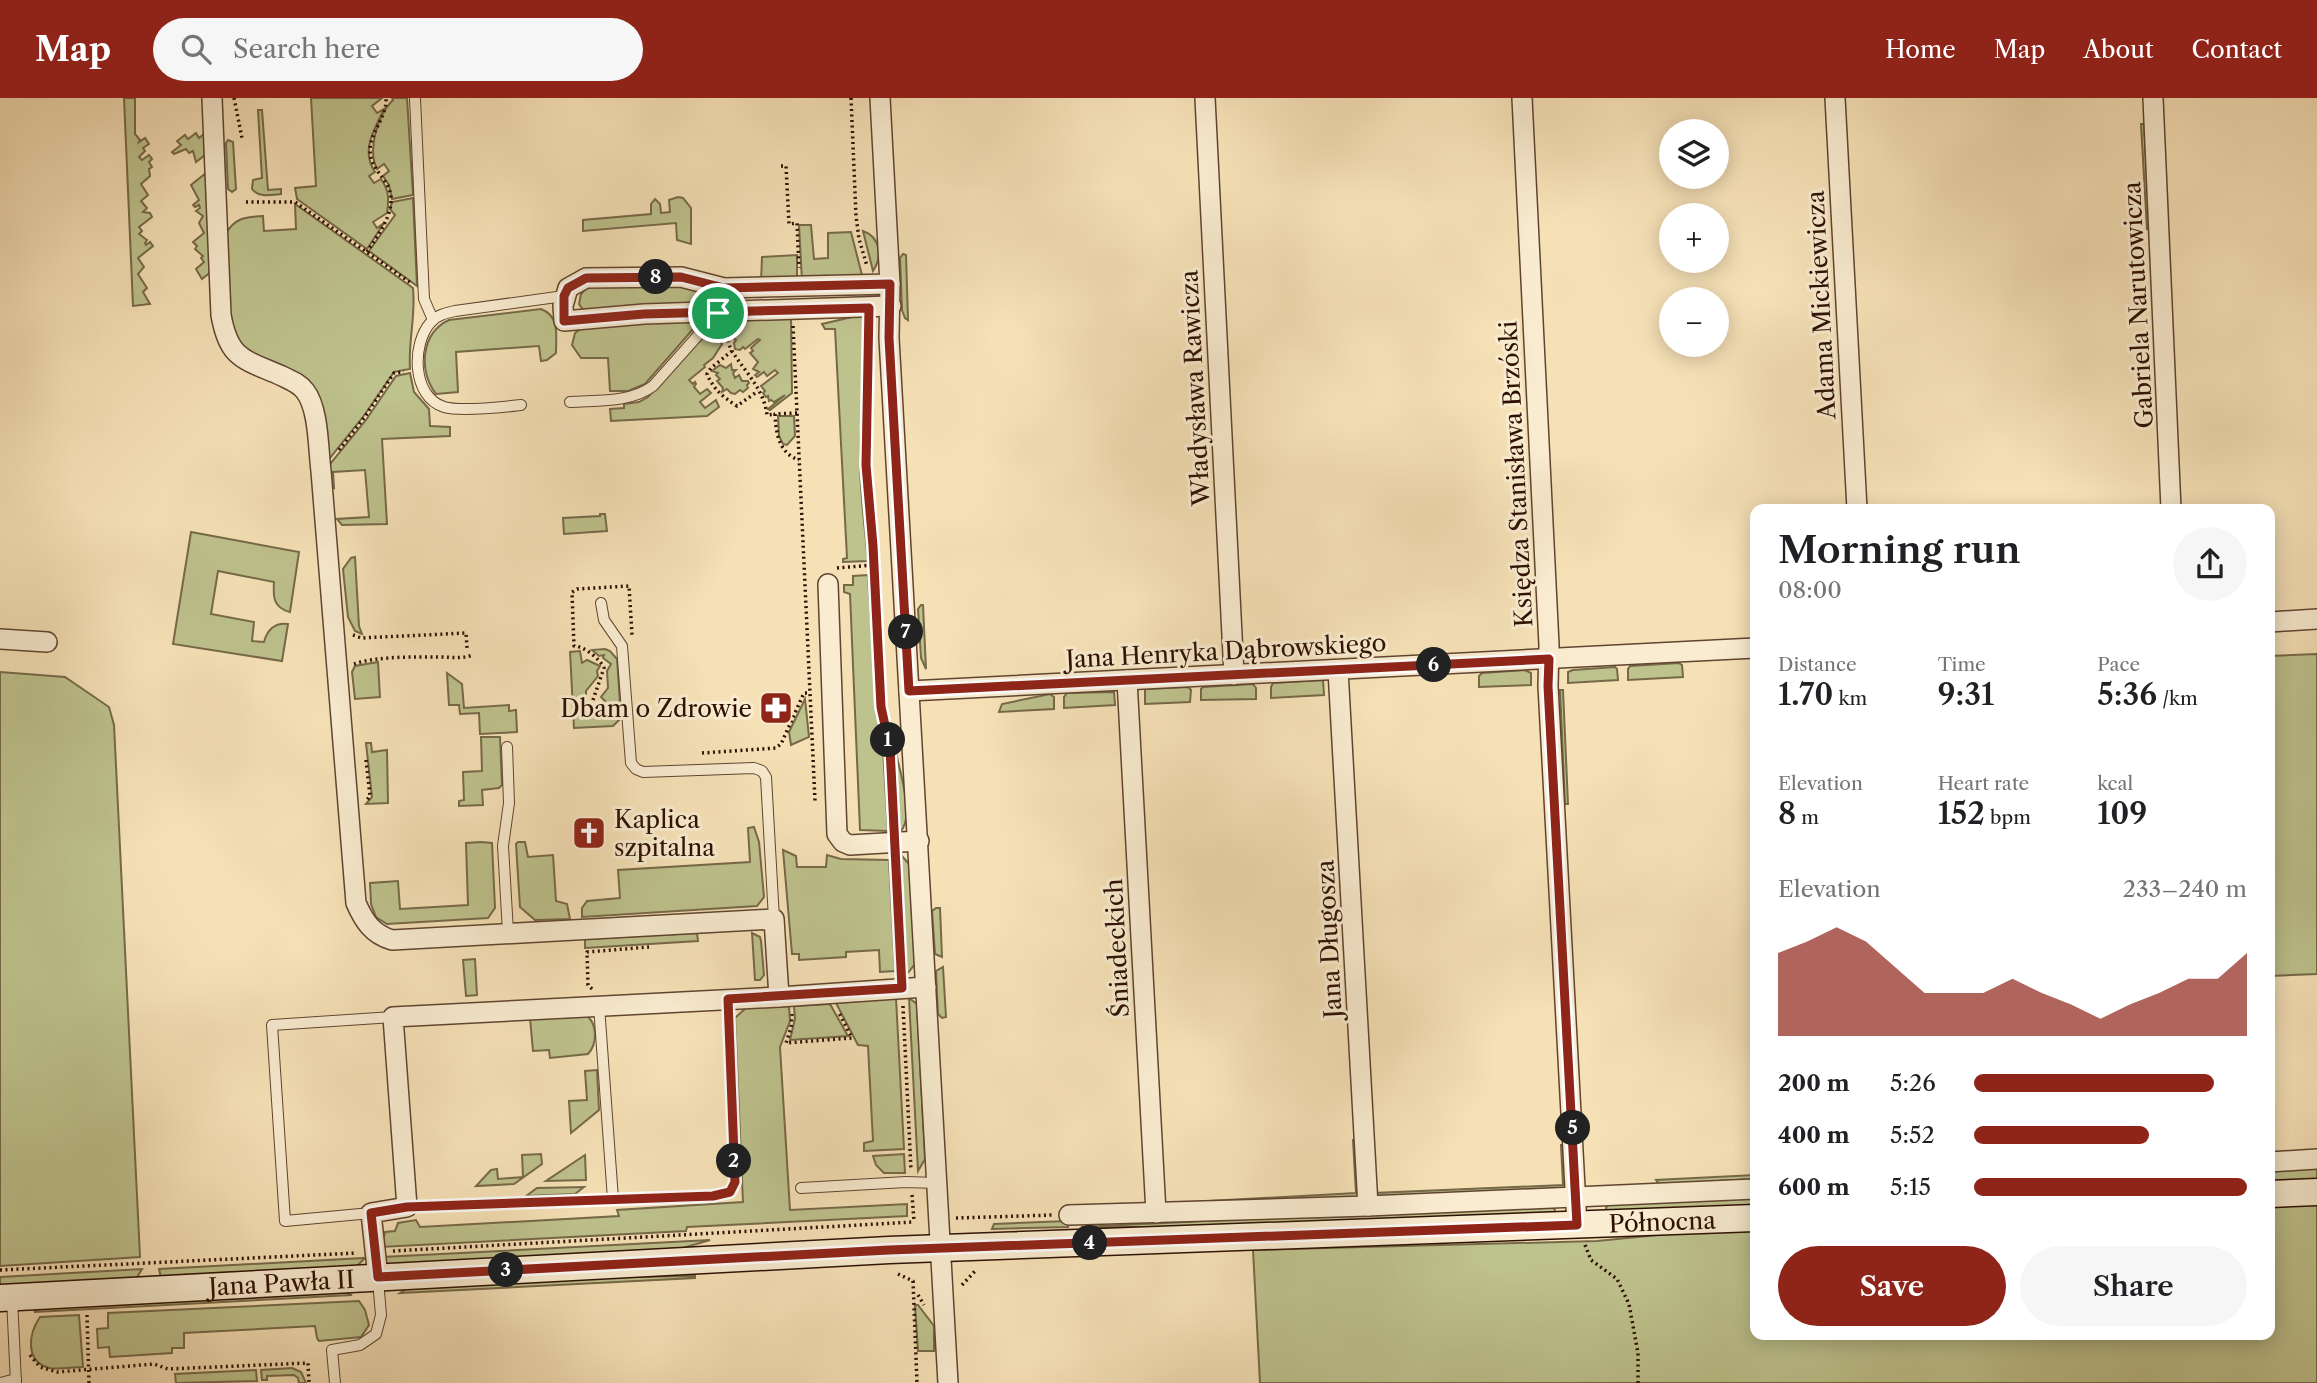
<!DOCTYPE html>
<meta charset="utf-8">
<style>
:root{--surface:#fff;--page:#f6f6f6;--text:#202124;--muted:#757577;--accent:#8f2418}
body{margin:0;font-family:"Libre Caslon Text",serif;background:var(--page);color:var(--text);height:100vh;display:flex;flex-direction:column;font-size:26px;white-space:nowrap}
*{box-sizing:border-box;margin:0}
p{font-size:23px;color:var(--muted)}
.icon{flex:none;width:38px;height:38px;fill:none;stroke:currentColor;stroke-width:2;stroke-linecap:round;stroke-linejoin:round}
.map{position:relative;flex:1;overflow:hidden}
.panel{position:absolute;left:1750px;top:406px;width:525px;height:836px;display:flex;flex-direction:column;background:var(--surface);border-radius:14px;box-shadow:0 4px 18px #0003}
.panel>*{flex:none}
.buttons{position:absolute;left:1659px;top:21px;display:grid;gap:14px}
.buttons a{display:grid;place-items:center;width:70px;height:70px;border-radius:50%;background:var(--surface);box-shadow:0 4px 18px #0003;font-size:35px}
.pin{position:absolute;display:grid;place-items:center;width:60px;height:60px;color:#fff;margin:-30px;border:4px solid #fff;border-radius:50%;box-shadow:0 2px 7px #0007}
.km{position:absolute;width:35px;height:35px;margin:-18px;border-radius:50%;background:#222;color:#fff;font-size:19px;line-height:35px;text-align:center}
.round{display:grid;place-items:center;flex:none;width:74px;height:74px;border-radius:37px;background:var(--page)}
.head{display:flex;align-items:center;justify-content:space-between;height:119px;padding:0 28px}
h1{font-size:38px;font-weight:600;line-height:52px}
.stats{display:grid;grid-template-columns:repeat(3,1fr);gap:10px;height:119px;padding:7px 28px}
.stats div{display:grid;align-content:center}
.stats b{font-size:30px;font-weight:600}
.stats small{font-size:19px;font-weight:400}
.stats p{font-size:19px}
.chart{height:196px;padding:14px 28px}
.chart p{display:flex;justify-content:space-between}
.chart svg{width:100%;height:126px;margin-top:7px;fill:var(--accent);opacity:.7}
.action{display:flex;gap:14px;margin-top:auto;padding:14px 28px}
.action a{flex:1;height:80px;border-radius:42px;background:var(--accent);color:#fff;font-size:28px;font-weight:600;line-height:80px;text-align:center}
.action a+a{background:var(--page);color:var(--text)}
ul{padding:0 28px;list-style:none;font-size:23px}
li{display:grid;grid-template-columns:112px 84px 1fr;align-items:center;height:52px}
li i{height:18px;border-radius:9px;background:var(--accent)}
header{display:flex;align-items:center;gap:42px;box-sizing:border-box;height:98px;padding:0 35px;background:var(--accent);color:#fff}
header strong{font-size:33px}
nav{display:flex;gap:38px;margin-inline-start:auto;font-size:24px}
.search{width:490px;height:63px;background:var(--page);display:flex;align-items:center;gap:18px;box-sizing:border-box;padding:0 24px;border-radius:38px;color:var(--muted);font-size:26px}
.map>svg:first-child{display:block}
.green{fill:#bec28d;stroke:#766948;stroke-width:2}
.lines{fill:none;stroke-linecap:round;stroke-linejoin:round}
.service-casing{stroke:#604430;stroke-width:12}
.minor-casing{stroke:#604430;stroke-width:22}
.secondary-casing{stroke:#2e1003;stroke-width:29}
.path{stroke:#2e1003;stroke-width:3.5;stroke-dasharray:2 3.5;stroke-linecap:butt}
.service{stroke:#f9ecd0;stroke-width:10}
.minor{stroke:#f9ecd0;stroke-width:19}
.secondary{stroke:#f9ecd0;stroke-width:26}
.route-casing{stroke:#fff;stroke-width:14}
.route{stroke:#8f2418;stroke-width:9}
.labels{text-anchor:middle;dominant-baseline:central;stroke-width:6;stroke-linejoin:round;paint-order:stroke}
.street-label{font-size:24px;fill:#2e1003;stroke:#f9ecd0}
.poi-label{font-size:24px;fill:#2e1003;stroke:#f9ecd0;text-anchor:end}
</style>
<header>
<strong>Map</strong>
<div class="search"><svg class="icon" aria-label="search" viewBox="0 0 24 24"><circle cx="10" cy="10" r="6"/><path d="M15 15l6 6"/></svg>Search here</div>
<nav><a>Home</a><a>Map</a><a>About</a><a>Contact</a></nav>
</header>
<div class="map">
<svg width="2317" height="1285" viewBox="0 0 2317 1285">
<rect width="100%" height="100%" fill="#f6e1b7"/>
<filter id="stains"><feTurbulence type="fractalNoise" baseFrequency=".00286" numOctaves="4"/><feColorMatrix values="0 0 0 0 .2 0 0 0 0 .09 0 0 0 0 .02 0 0 0 .5 -.17"/></filter>
<radialGradient id="worn" r=".72"><stop offset=".6" stop-color="#630" stop-opacity="0"/><stop offset="1" stop-color="#630" stop-opacity=".3"/></radialGradient>
<!-- green -->
<g class="green">
<path d="M124 0H135V36L140 42 139 44 145 40 149 46 143 50 145 53 139 59 142 62 149 57 152 61 149 64 152 69 149 71 150 78 141 86 148 97 141 103 147 110 143 114 150 115 152 119 139 129 142 133 139 136 147 142 145 145 146 147 150 144 153 148 138 160 144 169 138 176 147 190 143 194 150 206 133 208Z"/>
<path d="M311 0H382L372 8 377 15 384 11C375 31 360 52 375 74L369 78 374 85 381 81C389 92 389 101 387 115L373 124 377 130 384 125 367 151 297 101 295 90 316 88Z"/>
<path d="M392 0H407L413 97 392 101 389 87 383 78 389 73 384 66 377 71C367 52 378 16 393 2Z"/>
<path d="M258 12H262L268 92 281 91V96C271 97 259 100 252 91L253 82 262 80Z"/>
<path d="M2141 26H2144L2150 132 2147 131Z"/>
<path d="M196 35 199 40 204 36 205 57 196 64 193 53 189 55 186 51 174 56 172 54 181 47 177 43 185 37 188 41Z"/>
<path d="M228 42 233 44 236 91 232 94 228 91 226 45Z"/>
<path d="M206 75 212 173 202 181 196 171 204 164 201 160 203 158 195 151 197 148 193 144 204 135 199 125 203 118 196 113 200 110 199 107 195 109 193 107 199 102 191 87Z"/>
<path d="M678 99 683 100 691 110V146L677 142 676 125 583 133V122L651 116V106L655 101 660 106 661 115 670 114 669 102Z"/>
<path d="M413 100 417 188 369 153 395 117 390 111 392 104Z"/>
<path d="M295 106 413 190C416 217 408 244 410 271L394 274 363 319 326 365 322 312 241 249 231 233 225 137C234 120 245 119 263 118L264 133 296 131Z"/>
<path d="M799 127H811L814 161 828 160V135L851 134 863 181 802 183Z"/>
<path d="M863 133C880 139 883 158 873 173Z"/>
<path d="M903 156 906 157 908 222 905 220 902 212 900 160Z"/>
<path d="M797 157V183L761 184 762 159Z"/>
<path d="M676 184 715 197 716 204 714 206 584 213 579 206 581 196 589 187Z"/>
<path d="M541 211C560 218 556 237 556 255L547 262 541 263 539 248 456 254 458 294 436 296C418 273 421 235 449 222Z"/>
<path d="M865 216C868 265 860 313 860 361 860 395 865 429 868 463L843 464V461L847 460 835 231H825L822 226Z"/>
<path d="M791 218 792 295 770 312 768 311 785 297 774 304 771 302 769 303 768 298 766 299 763 295 765 293 761 288 778 275 775 272 767 278 764 274 757 279 755 277 759 274 753 271 758 264 750 255 753 253 751 250 760 242 758 241 745 251 743 249 740 252 735 251 734 245 736 242 732 239 730 231 732 229H727L720 222Z"/>
<path d="M701 222 645 286 628 293H610L608 260H581L572 247 575 235 586 227Z"/>
<path d="M715 226 721 233 718 241 722 246 713 260 704 267 705 269 689 282 693 286 695 284 696 286 694 289 700 296 707 291 711 295 700 304 705 310 716 302 719 309 707 318 611 323 610 311 624 310V306L639 304 648 299Z"/>
<path d="M731 266 732 272H736L733 275 735 280 739 277 742 283H748L749 285 747 287 748 290 743 294 740 292 735 296 731 295 727 291 722 294 723 290 717 283 720 281 716 277 718 275 712 273 720 267 726 270Z"/>
<path d="M410 275 414 294 429 311 430 328 450 329V338L382 341 387 426 342 427 337 421 369 419 365 372 333 374 334 390 331 389 326 371 366 322 396 278Z"/>
<path d="M778 318H794L795 338 787 347 783 346 779 338Z"/>
<path d="M600 416H605L607 433 564 436 563 420 600 418Z"/>
<path d="M191 434 299 454 290 514C273 510 273 498 274 484L218 473 211 516 254 524 252 543 264 544C267 532 275 524 288 526L282 563 173 546Z"/>
<path d="M355 459 359 528 362 536 355 533 348 519 343 471 351 460Z"/>
<path d="M868 477 876 604 883 650 888 733 860 732 850 496 844 494V487H853V478Z"/>
<path d="M921 507H923L926 571 921 560 918 511Z"/>
<path d="M605 551 610 553 617 561 621 620 613 628 574 630 570 554 580 553 582 565 587 562 600 568 597 573 598 578 586 593V599L580 608 583 610 585 607 601 615 606 609 603 606 605 603 601 599 608 590 607 573 611 566 603 560 604 557 599 558 592 552Z"/>
<path d="M2317 556V876L2270 878V558Z"/>
<path d="M378 564 380 599 355 601 352 574 355 568Z"/>
<path d="M1679 565 1682 567 1683 579 1628 582V571L1630 568Z"/>
<path d="M1615 569 1617 571 1618 582 1568 585V574L1573 572Z"/>
<path d="M1525 572 1531 575V587L1479 589V578L1482 575Z"/>
<path d="M0 574 65 579 109 609 114 627 140 1159 0 1168Z"/>
<path d="M447 575 462 586 464 610 509 607V613L516 612 517 634 480 636 479 615 460 616 459 607H449Z"/>
<path d="M1323 582 1324 597 1271 600V589L1273 585Z"/>
<path d="M1253 586 1256 590V601L1201 602V591L1203 589Z"/>
<path d="M1188 589 1191 592 1190 604 1145 606V591Z"/>
<path d="M1560 592H1563L1568 706H1565Z"/>
<path d="M1114 594 1115 607 1064 610V599L1067 595Z"/>
<path d="M1050 596 1054 599V611L999 614 1002 606Z"/>
<path d="M805 601 809 639 791 647 789 634Z"/>
<path d="M481 639H500L502 687 499 690 482 692 483 707 459 708V703L464 702 463 674 482 673Z"/>
<path d="M366 645H371L372 654 387 652 388 705 366 706 372 699Z"/>
<path d="M896 655C900 674 915 720 900 734Z"/>
<path d="M754 729 759 744 764 799 757 808 582 819V810L587 803 620 800 618 772 750 764 748 730Z"/>
<path d="M481 744 492 745 495 810 488 820 387 826 376 819 371 806 370 785 398 783 400 811 468 807 466 745Z"/>
<path d="M518 744H525L528 759 553 757 556 803 567 806 570 821 535 822 520 809 516 746Z"/>
<path d="M783 752 796 758 797 769H826L827 757 841 761 889 762 895 873 880 874 879 852 846 854V859L799 862V856H792Z"/>
<path d="M901 757 909 766 915 866 907 876Z"/>
<path d="M936 810H940L942 859 935 856 932 813Z"/>
<path d="M697 835 698 843 585 850V841Z"/>
<path d="M752 835 760 839 761 843 764 877 760 882H755Z"/>
<path d="M475 861 477 897 466 898 463 862Z"/>
<path d="M943 869 946 919 942 920 938 916 936 873Z"/>
<path d="M896 900 904 1051 864 1053V1045L873 1043 868 948 858 947 836 905Z"/>
<path d="M909 900 917 906 925 1061 918 1073Z"/>
<path d="M830 906 848 938 790 942 795 921 794 908Z"/>
<path d="M789 908 790 923 780 949 790 1112 907 1106V1118L687 1129 686 1133 381 1149 385 1134 395 1133 398 1125 416 1122 420 1129 619 1118 617 1112 743 1104 735 920 747 909Z"/>
<path d="M587 918C598 927 597 946 588 956L550 960 549 952 533 953 530 920Z"/>
<path d="M597 972 599 1012 571 1035 569 1003 587 1002 585 973Z"/>
<path d="M1353 1042H1357L1360 1095 1357 1100 1172 1105 1356 1095Z"/>
<path d="M1561 1047H1565L1566 1088 1564 1091 1378 1098 1375 1095 1563 1087Z"/>
<path d="M541 1056 542 1066 514 1086 476 1088 491 1072 497 1071 498 1081 523 1079 522 1057Z"/>
<path d="M904 1056 905 1075H884L876 1067 873 1058Z"/>
<path d="M585 1057 586 1082 546 1083Z"/>
<path d="M2317 1069V1084L2270 1086V1072Z"/>
<path d="M1755 1077V1081L1659 1086 1656 1082Z"/>
<path d="M584 1089 575 1096 526 1098 537 1090Z"/>
<path d="M1755 1096V1109L1608 1114 1606 1111 1607 1106Z"/>
<path d="M2317 1104V1285H1260L1253 1152 1597 1143 1708 1132 1755 1129V1237H2270V1106Z"/>
<path d="M1551 1106 1555 1112 1554 1116 1288 1129H1081Z"/>
<path d="M1067 1123 1068 1129 992 1131 994 1126Z"/>
<path d="M710 1142 683 1150 387 1168 383 1159Z"/>
<path d="M365 1160 355 1170 161 1180 159 1171Z"/>
<path d="M142 1171 136 1181 0 1188V1179Z"/>
<path d="M695 1178V1180L400 1195 408 1190 562 1180Z"/>
<path d="M341 1193 352 1197 34 1214 42 1209Z"/>
<path d="M359 1203 365 1212 369 1227 361 1239 319 1243 317 1240 315 1228 184 1235V1250H172V1255L110 1259 109 1249 98 1250 97 1231 108 1230V1215Z"/>
<path d="M915 1207H918L934 1228V1253H918Z"/>
<path d="M79 1217 83 1269C72 1269 59 1272 49 1270 24 1263 29 1235 40 1219Z"/>
<path d="M292 1270 301 1274 306 1285H299L298 1280 294 1277 267 1278V1282H262L261 1272Z"/>
<path d="M256 1272 257 1283 176 1285 175 1276Z"/>
</g>
<g class="lines">
<defs>
<g id="service">
<path d="M415 0 424 201 433 222"/>
<path d="M570 304C598 302 630 305 653 288L718 215"/>
<path d="M521 307C503 309 461 314 444 309 412 299 411 246 431 224 437 217 446 215 455 213L564 198"/>
<path d="M601 505 604 522 622 548 631 665 636 671 643 674 754 670 762 673 766 679 774 821"/>
<path d="M507 649 509 705 503 748 508 834"/>
<path d="M599 908 613 1101"/>
<path d="M801 1090 906 1084 937 1085"/>
<path d="M407 1109 713 1098 730 1094 735 1084 728 901"/>
<path d="M371 1115 285 1123 272 927 393 919"/>
<path d="M12 1200 16 1285"/>
<path d="M1 1285 16 1281"/>
<path d="M335 1285 332 1252 360 1247 376 1236 381 1217 378 1182"/>
</g>
<g id="minor">
<path d="M212 0 221 217C229 262 244 261 282 278 290 282 299 285 305 293 319 311 318 350 321 373L356 805C364 823 372 836 392 842L774 821 779 899 926 889"/>
<path d="M880 0 890 186 889 240 948 1285"/>
<path d="M1205 0 1234 577"/>
<path d="M1522 0 1549 547 1548 588 1577 1127"/>
<path d="M1835 0 1857 411"/>
<path d="M2153 0 2171 411"/>
<path d="M890 186 724 190 681 179 586 180 568 190 563 208 564 223 644 216 891 208"/>
<path d="M828 486 837 736 843 744 850 747 919 743"/>
<path d="M2270 524 2317 521"/>
<path d="M0 541 47 544"/>
<path d="M1338 572 1368 1108"/>
<path d="M1127 582 1156 1115"/>
<path d="M909 593 1755 550"/>
<path d="M2270 1064 2317 1061"/>
<path d="M1069 1117 1368 1108 1755 1091"/>
<path d="M378 1179 371 1115 407 1109 393 919 779 899"/>
</g>
<g id="secondary">
<path d="M2270 1096 2317 1094"/>
<path id="s1" d="M0 1200 889 1152 1755 1120"/>
</g>
</defs>
<!-- service casing -->
<use href="#service" class="service-casing"/>
<!-- minor casing -->
<use href="#minor" class="minor-casing"/>
<!-- secondary casing -->
<use href="#secondary" class="secondary-casing"/>
<!-- path -->
<g class="path">
<path d="M234 0 242 40"/>
<path d="M851 0 856 118 859 141 867 168"/>
<path d="M781 68H786L789 126 797 125 799 170"/>
<path d="M246 104H295L411 185"/>
<path d="M367 154C379 135 401 108 386 85 378 73 370 66 370 51 371 33 387 19 386 0"/>
<path d="M793 228 815 703"/>
<path d="M724 232C727 238 728 246 732 253 745 274 764 291 767 317L775 316"/>
<path d="M732 253 711 270 707 276C714 292 723 299 737 308L758 293"/>
<path d="M869 259 865 367 873 448 881 609 890 650 893 726"/>
<path d="M797 315 775 316C776 336 779 355 799 362"/>
<path d="M339 352 364 320 394 275 404 274"/>
<path d="M837 470 873 467"/>
<path d="M353 537 361 540 466 535 467 550"/>
<path d="M354 566C377 558 415 559 439 559 452 559 461 561 473 557"/>
<path d="M593 602 604 570C600 561 584 548 574 548L572 494 577 491 629 488 632 537"/>
<path d="M702 655 776 650 781 646 804 595H810"/>
<path d="M366 662 370 698 367 702"/>
<path d="M895 762 901 873"/>
<path d="M592 891 588 887 587 854 649 849"/>
<path d="M903 908 911 1072"/>
<path d="M792 916 791 930 786 945 852 940 838 913"/>
<path d="M912 1097 914 1123"/>
<path d="M956 1120 1053 1117"/>
<path d="M1585 1147 1591 1162 1617 1181 1629 1206 1638 1255V1285"/>
<path d="M393 1153 913 1124"/>
<path d="M0 1172 357 1155"/>
<path d="M898 1176 913 1183 917 1285"/>
<path d="M962 1187 976 1172"/>
<path d="M918 1197 924 1207"/>
<path d="M87 1217 89 1285"/>
<path d="M30 1257 40 1269 57 1274 154 1266 168 1271 308 1265 309 1285"/>
</g>
<!-- service -->
<use href="#service" class="service"/>
<!-- minor -->
<use href="#minor" class="minor"/>
<!-- secondary -->
<use href="#secondary" class="secondary"/>
</g>
<g class="lines">
<defs>
<path id="route" d="M681 179 724 190 890 186 889 240 909 593 1549 561 1548 588 1577 1127 889 1152 378 1179 371 1115 407 1109 713 1098 730 1094 735 1084 728 901 902 890 890 650 881 609 873 448 866 367 869 210 644 216 564 223V198L568 190 586 180Z"/>
</defs>
<!-- route casing -->
<use href="#route" class="route-casing"/>
<!-- route -->
<use href="#route" class="route"/>
</g>
<!-- icons -->
<defs>
<symbol id="pharmacy-square" viewBox="-11 -11 22 22"><rect x="-9" y="-9" width="18" height="18" rx="4" fill="#8f2418" stroke="#f9ecd0"/><path d="M-2-6h4v4h4v4h-4v4h-4v-4h-4v-4h4Z" fill="#fff"/></symbol>
<symbol id="church-square" viewBox="-11 -11 22 22"><rect x="-9" y="-9" width="18" height="18" rx="4" fill="#8f2418" stroke="#f9ecd0"/><path d="M-1.2-6h2.4v3.5h3.3v2.4h-3.3V6h-2.4V-.1h-3.3v-2.4h3.3Z" fill="#fff"/></symbol>
</defs>
<g fill-rule="evenodd">
<use href="#pharmacy-square" x="757" y="591" width="38" height="38"/>
<use href="#church-square" x="570" y="716" width="38" height="38"/>
</g>
<g class="labels">
<!-- street labels -->
<g class="street-label">
<text transform="translate(1821 207) rotate(-93)">Adama Mickiewicza</text>
<text transform="translate(2138 207) rotate(-93)">Gabriela Narutowicza</text>
<text transform="translate(1195 290) rotate(-93)">Władysława Rawicza</text>
<text transform="translate(1516 376) rotate(-93)">Księdza Stanisława Brzóski</text>
<text transform="translate(1226 553) rotate(-3)">Jana Henryka Dąbrowskiego</text>
<text transform="translate(1329 841) rotate(-93)">Jana Długosza</text>
<text transform="translate(1117 850) rotate(-93)">Śniadeckich</text>
<text stroke="none"><textPath href="#s1" startOffset="1664">Północna</textPath></text>
<text stroke="none"><textPath href="#s1" startOffset="282">Jana Pawła II</textPath></text>
</g>
<!-- poi labels -->
<g class="poi-label">
<text x="752" y="610">Dbam o Zdrowie</text>
<text x="614" y="721" text-anchor="start">Kaplica<tspan x="614" dy="28">szpitalna</tspan></text>
</g>
</g>
<rect width="100%" height="100%" filter="url(#stains)"/>
<rect width="100%" height="100%" fill="url(#worn)"/>
</svg>
<div class="buttons">
<a><svg class="icon" aria-label="layers" viewBox="0 0 24 24"><path d="M12 4l9 5-9 5-9-5zM3 14l9 5 9-5"/></svg></a>
<a>+</a>
<a>−</a>
</div>
<div class="pin" style="left:718px;top:215px;background:#1e9e55"><svg class="icon" aria-label="arrive" viewBox="0 0 24 24"><path d="M6 21V4h12l-3 4 3 4H6"/></svg></div>
<b class="km" style="left:888px;top:642px">1</b>
<b class="km" style="left:734px;top:1063px">2</b>
<b class="km" style="left:506px;top:1172px">3</b>
<b class="km" style="left:1090px;top:1145px">4</b>
<b class="km" style="left:1573px;top:1030px">5</b>
<b class="km" style="left:1434px;top:567px">6</b>
<b class="km" style="left:906px;top:534px">7</b>
<b class="km" style="left:656px;top:179px">8</b>
<section class="panel">
<div class="head"><div><h1>Morning run</h1><p>08:00</p></div><a class="round"><svg class="icon" aria-label="share" viewBox="0 0 24 24"><path d="M12 15V3M7 8l5-5 5 5M5 13v7h14v-7"/></svg></a></div>
<div class="stats">
<div><p>Distance</p><b>1.70<small> km</small></b></div>
<div><p>Time</p><b>9:31</b></div>
<div><p>Pace</p><b>5:36<small> /km</small></b></div>
</div>
<div class="stats">
<div><p>Elevation</p><b>8<small> m</small></b></div>
<div><p>Heart rate</p><b>152<small> bpm</small></b></div>
<div><p>kcal</p><b>109</b></div>
</div>
<div class="chart"><p><span>Elevation</span>233–240 m</p>
<svg viewBox="0 0 160 44" preserveAspectRatio="none"><path d="M0 44V15L10 11L20 6L30 11L40 20L50 29L60 29L70 29L80 24L90 29L100 33L110 38L120 33L130 29L140 24L150 24L160 15V44z"/></svg>
</div>
<ul>
<li><b>200 m</b>5:26<i style="width:88%"></i></li>
<li><b>400 m</b>5:52<i style="width:64%"></i></li>
<li><b>600 m</b>5:15<i style="width:100%"></i></li>
</ul>
<div class="action"><a>Save</a><a>Share</a></div>
</section>
</div>
